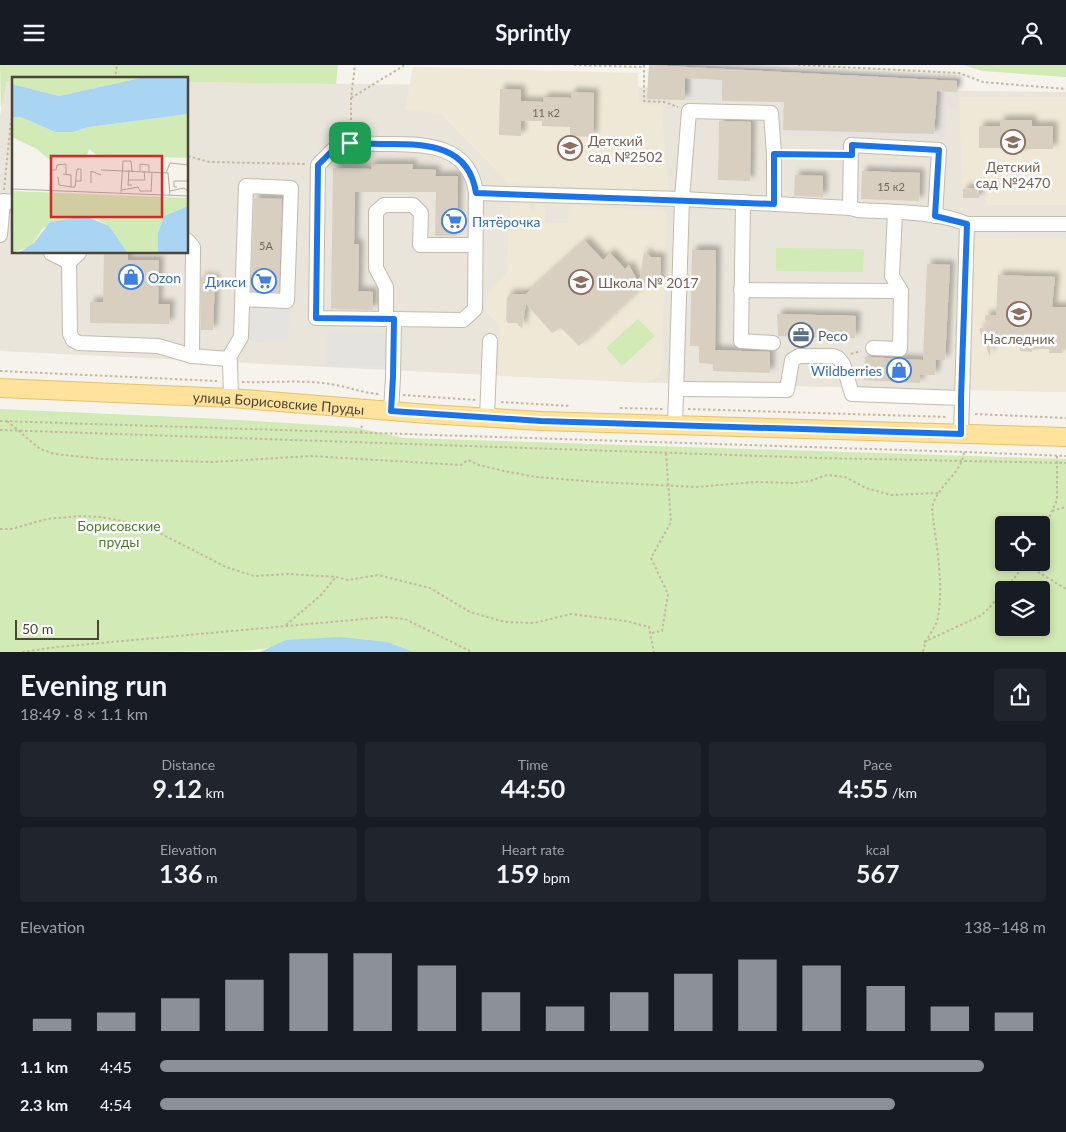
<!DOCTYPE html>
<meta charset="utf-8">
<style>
:root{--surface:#171b24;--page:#20242c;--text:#f1f3f6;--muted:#9ea1a6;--accent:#8c9099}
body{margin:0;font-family:Lato,sans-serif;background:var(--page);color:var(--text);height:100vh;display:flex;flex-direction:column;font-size:19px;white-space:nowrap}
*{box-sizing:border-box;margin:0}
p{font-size:16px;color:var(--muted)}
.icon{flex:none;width:28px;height:28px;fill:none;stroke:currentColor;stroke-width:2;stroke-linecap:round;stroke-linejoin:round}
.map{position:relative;height:587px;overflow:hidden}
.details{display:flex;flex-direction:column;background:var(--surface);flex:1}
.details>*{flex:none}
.tools{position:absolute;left:995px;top:451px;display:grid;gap:10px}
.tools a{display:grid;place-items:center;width:55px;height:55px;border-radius:5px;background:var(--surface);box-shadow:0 2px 8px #0003;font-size:25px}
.scale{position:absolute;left:15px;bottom:12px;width:84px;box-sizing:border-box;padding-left:5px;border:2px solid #4b4439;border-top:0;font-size:14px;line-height:18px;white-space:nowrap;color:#4b4439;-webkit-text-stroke:4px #fff;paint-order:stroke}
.pin{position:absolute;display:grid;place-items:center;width:42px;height:42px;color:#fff;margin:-21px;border-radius:10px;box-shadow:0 2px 8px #0006}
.round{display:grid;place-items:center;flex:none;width:52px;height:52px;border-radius:5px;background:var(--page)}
.headline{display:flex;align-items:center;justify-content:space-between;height:85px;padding:0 20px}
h1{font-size:28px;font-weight:700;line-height:38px}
.metrics{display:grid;grid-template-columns:repeat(3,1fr);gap:8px;height:85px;padding:5px 20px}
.metrics div{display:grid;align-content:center;border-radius:5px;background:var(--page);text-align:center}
.metrics b{font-size:25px;font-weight:700}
.metrics small{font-size:14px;font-weight:400}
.metrics p{font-size:14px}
.chart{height:140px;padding:10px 20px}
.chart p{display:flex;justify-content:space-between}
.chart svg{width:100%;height:90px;margin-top:5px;stroke:var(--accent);stroke-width:6}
ul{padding:0 20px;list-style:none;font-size:16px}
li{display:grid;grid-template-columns:80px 60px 1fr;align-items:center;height:38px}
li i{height:12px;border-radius:6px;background:var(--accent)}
header{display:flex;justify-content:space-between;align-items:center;height:65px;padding:0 20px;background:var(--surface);font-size:22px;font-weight:700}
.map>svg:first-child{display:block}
.residential{fill:#eae5da}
.industrial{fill:#e6e2dd}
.education{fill:#efe8d6}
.green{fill:#d2eab5;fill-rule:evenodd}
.parking{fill:#e5e3e0}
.water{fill:#a9d4f2}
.building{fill:#d8cfc1;filter:url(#shadow)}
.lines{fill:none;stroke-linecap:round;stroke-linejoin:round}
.minor-casing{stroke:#c2bbae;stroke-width:16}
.major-casing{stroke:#e6c16a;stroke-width:20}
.path{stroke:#c4b79f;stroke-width:2;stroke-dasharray:2.5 2.5;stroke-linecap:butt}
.minor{stroke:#fff;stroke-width:14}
.major{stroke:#ffe39c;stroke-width:18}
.route-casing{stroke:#fff;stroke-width:10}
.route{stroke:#1a73e8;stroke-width:6}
.labels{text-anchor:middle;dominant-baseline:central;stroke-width:5;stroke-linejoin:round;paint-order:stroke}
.number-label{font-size:11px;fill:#6e675b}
.education-label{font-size:14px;fill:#785e54;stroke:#fff;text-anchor:start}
.shop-label{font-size:14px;fill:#366cbe;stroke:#fff;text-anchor:start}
.service-label{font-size:14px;fill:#4e5e75;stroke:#fff;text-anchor:start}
.street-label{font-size:14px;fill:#4b4439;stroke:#fff}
.park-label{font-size:14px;fill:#4a7f2a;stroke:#fff}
.inset-river{fill:none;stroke:#a9d4f2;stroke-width:2.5}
.inset-road{fill:none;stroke:#b2ada4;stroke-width:1}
.view{fill:#d62828;fill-opacity:0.15;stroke:#d62828;stroke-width:2.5}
.inset-edge{fill:none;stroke:#4b4439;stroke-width:2.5}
</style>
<header><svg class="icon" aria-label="menu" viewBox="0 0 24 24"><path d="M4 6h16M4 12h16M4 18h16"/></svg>Sprintly<svg class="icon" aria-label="person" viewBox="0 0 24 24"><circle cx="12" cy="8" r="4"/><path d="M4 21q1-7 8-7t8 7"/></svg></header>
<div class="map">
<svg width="1066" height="587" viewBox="0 0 1066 587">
<defs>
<filter id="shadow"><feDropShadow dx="4.5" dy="-4.5" stdDeviation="2.5" flood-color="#0004"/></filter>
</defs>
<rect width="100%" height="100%" fill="#f6f3ec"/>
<!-- residential -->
<path class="residential" d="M7 16H14V188H188V17L1066 27V327L650 318 0 286V51Z"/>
<!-- industrial -->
<path class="industrial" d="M649 0H676L960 14 957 42 947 44 945 75 780 70V37L647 34Z"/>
<!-- education -->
<g class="education">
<path d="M413 2 638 8 639 39 661 40 669 127 508 118 440 48 405 45Z"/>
<path d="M959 32H1066V140H986L985 122H962Z"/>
<path d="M536 134 545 135V158H568L569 141 663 145 667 150 661 306 651 317 499 311V260L485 246 488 226 507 208 508 167 518 166V157H511L510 138H530V146L535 147Z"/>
<path d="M974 173 1066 174V327L970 325Z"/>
</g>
<!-- green -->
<g class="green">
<path d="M0 0H338L336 19 188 17V14H14V16H7L1 44Z"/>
<path d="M964 0H1066V12L982 6Z"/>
<path d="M776 183 864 184 863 207 776 206Z"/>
<path d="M638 254 655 271 622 301 606 283Z"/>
<path d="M0 344 222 354 353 362 405 373 1066 394V587H414L387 577 273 582C253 587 238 585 217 586 145 587 72 587 0 587ZM1004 460H1041V498H1004ZM1004 525H1041V562H1004Z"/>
</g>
<!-- parking -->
<g class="parking">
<path d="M246 238 290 240 288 277 245 276Z"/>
<path d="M327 267 388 268V302H326Z"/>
</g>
<!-- water -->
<path class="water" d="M340 572 387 577 414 587H260L286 575Z"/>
<!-- building -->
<g class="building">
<path d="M649 0 957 16V27L937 26 934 69 783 65 784 37 722 36V15L685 13V35L647 34Z"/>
<path d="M500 24 521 25V36L543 37V32L571 33V27L594 28 593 72 570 71V62L542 61V56H521V71L499 70Z"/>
<path d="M1000 55H1032V61H1053V84H1021V88H1009V83H979V61H1000Z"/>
<path d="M719 56 751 57 750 116 718 115Z"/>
<path d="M371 99H413L412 104 436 105 435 111H458L457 171H435L436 127H355L354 179H359L358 226 373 227V245L331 244 333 103 371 104Z"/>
<path d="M862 106 920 108 919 136 861 134Z"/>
<path d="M795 110 823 111V132L794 131Z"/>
<path d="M979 123V133H963V124Z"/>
<path d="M254 133 282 134 279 227 251 226Z"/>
<path d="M585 176 603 195 610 188 625 204 629 200 639 219 644 187 651 192H661L660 221 640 222 641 223 579 281 561 263 552 268 526 239 522 264 517 258H508L506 255 507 233 510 229H526Z"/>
<path d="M692 185H716L715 285 770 287V308L713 306V299L699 298V281H690Z"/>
<path d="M104 188H128V195H159L158 239H170L169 259 90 258V237H103Z"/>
<path d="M927 199 950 200 945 295H936L935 310H920V318L864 315 865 292 923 295Z"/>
<path d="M998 210 1055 212 1052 242H1066V283L1063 282 1062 288H1049V284H1032V287L1020 286V281H1010V275H991L990 292 979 264 986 261 985 250H996Z"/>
<path d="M201 212 215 213 213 265H201Z"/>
<path d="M777 249 856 251 855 273 778 271Z"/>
</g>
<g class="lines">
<defs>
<g id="minor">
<path d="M340 78C356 78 373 79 390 79 428 79 470 81 476 128L475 244 463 255 316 253 318 100Z"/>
<path d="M476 128 682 134 850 143 858 145C890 147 938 146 967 159H1066"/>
<path d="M743 137 741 276 773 278"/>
<path d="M850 143 851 80 939 85 935 151"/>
<path d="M0 170 3 136 14 137"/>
<path d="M188 176 193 182 192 291 228 294 230 297 231 333"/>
<path d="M51 188 69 197 79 188"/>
<path d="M69 197 70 269 73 275 79 278 158 281 192 291"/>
<path d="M741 225 901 226 892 211 895 147"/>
<path d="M386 254V222L376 203V147L384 140H413L421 148 420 180H475"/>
<path d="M873 283 900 284 901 226"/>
<path d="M228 294 241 272 246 121 291 123 287 236 242 234"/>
<path d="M677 324 787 325 792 295 799 291H833L838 293 843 299 852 329 961 333"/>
<path d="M391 346 393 312 394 254"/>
<path d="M487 353 490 276"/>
<path d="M675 361 682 134 689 46 771 48 774 89V139"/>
<path d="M961 369 967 159"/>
</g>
<g id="major">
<path id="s1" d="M0 323 231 333 428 349 541 356 1066 372"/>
</g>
</defs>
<!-- minor casing -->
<use href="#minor" class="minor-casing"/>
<!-- major casing -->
<use href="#major" class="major-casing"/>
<!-- path -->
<g class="path">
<path d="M574 0 644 2"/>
<path d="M644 0V36L664 37 678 42"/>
<path d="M798 0 959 8 983 17 1066 24"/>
<path d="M115 14 117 0"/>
<path d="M351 33 405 0"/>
<path d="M351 65V33L355 0"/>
<path d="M786 89 839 90"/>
<path d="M188 91 209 97 306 99"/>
<path d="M4 125 11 55 14 51"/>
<path d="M851 289 861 286"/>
<path d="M0 306 217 316"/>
<path d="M242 317C273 318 306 314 336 320 351 323 364 328 379 329"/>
<path d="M403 330 476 335"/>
<path d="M501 337 571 341"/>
<path d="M620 343 663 344"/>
<path d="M688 344 948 352"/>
<path d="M975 349 1066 353"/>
<path d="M0 356 964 387 1066 391"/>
<path d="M7 356 40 384 55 389 102 394 213 397 310 391 461 400 468 395 479 400 504 406 536 412 598 417 696 422 755 417 793 418 810 416 827 410 845 412 866 423 891 430 939 428"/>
<path d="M0 365 820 393 1066 398"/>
<path d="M361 368 362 358"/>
<path d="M1052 446 1066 442"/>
<path d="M0 464H11L47 454 78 451 101 452 144 460 226 502 254 511 290 509 336 512 348 515 378 510 430 523 470 547 505 557 534 558 571 549 626 556 649 562 654 587"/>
<path d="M1041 470 1057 435V391"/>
<path d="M1025 499 1066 524"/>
<path d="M1005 525 1026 498"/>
<path d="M286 560 321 530 335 513"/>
<path d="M652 568 662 566 668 529 651 493 671 457 666 388"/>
<path d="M924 577 982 550 1004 527"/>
<path d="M22 587 57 582 385 552 405 554 472 587"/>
<path d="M923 587C925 572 936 564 938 552 944 517 936 479 932 444 935 422 962 409 964 387"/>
</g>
<!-- minor -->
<use href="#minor" class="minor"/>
<!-- major -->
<use href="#major" class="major"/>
</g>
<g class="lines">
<defs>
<path id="route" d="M340 78C356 78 373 79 390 79 428 79 469 81 476 128L774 139V89L852 90V80L939 85 935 151 967 159 961 333V369L541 356 391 346 393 312 394 254 316 253 318 100Z"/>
</defs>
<!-- route casing -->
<use href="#route" class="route-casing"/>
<!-- route -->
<use href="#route" class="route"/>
</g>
<!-- icons -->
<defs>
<symbol id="school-ring" viewBox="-11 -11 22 22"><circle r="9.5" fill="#fff" stroke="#8d6e63" stroke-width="1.5"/><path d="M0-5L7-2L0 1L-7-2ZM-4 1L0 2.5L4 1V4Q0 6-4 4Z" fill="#8d6e63"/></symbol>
<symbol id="supermarket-ring" viewBox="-11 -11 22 22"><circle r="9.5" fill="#fff" stroke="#3f7fe0" stroke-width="1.5"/><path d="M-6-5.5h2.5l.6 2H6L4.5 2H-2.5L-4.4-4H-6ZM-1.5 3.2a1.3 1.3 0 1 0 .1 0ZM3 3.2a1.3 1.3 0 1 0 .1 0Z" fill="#3f7fe0"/></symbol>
<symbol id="shop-ring" viewBox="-11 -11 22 22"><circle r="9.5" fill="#fff" stroke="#3f7fe0" stroke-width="1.5"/><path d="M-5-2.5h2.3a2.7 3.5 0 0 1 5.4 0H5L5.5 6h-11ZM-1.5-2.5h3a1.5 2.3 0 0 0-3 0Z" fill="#3f7fe0"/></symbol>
<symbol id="office-ring" viewBox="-11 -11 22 22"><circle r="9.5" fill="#fff" stroke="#5c6f8a" stroke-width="1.5"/><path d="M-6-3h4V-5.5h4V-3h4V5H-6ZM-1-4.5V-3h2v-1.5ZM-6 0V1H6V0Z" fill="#5c6f8a"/></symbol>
</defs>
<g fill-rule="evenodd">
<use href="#school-ring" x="999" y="63" width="28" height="28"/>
<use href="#school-ring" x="556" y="69" width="28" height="28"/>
<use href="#supermarket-ring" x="440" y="142" width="28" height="28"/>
<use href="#shop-ring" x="117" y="198" width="28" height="28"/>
<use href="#supermarket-ring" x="250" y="202" width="28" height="28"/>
<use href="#school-ring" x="567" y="203" width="28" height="28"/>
<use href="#school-ring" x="1005" y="235" width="28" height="28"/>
<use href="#office-ring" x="787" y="256" width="28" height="28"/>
<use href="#shop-ring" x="885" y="291" width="28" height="28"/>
</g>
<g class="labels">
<!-- number labels -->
<g class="number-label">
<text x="546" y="47">11 к2</text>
<text x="891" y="121">15 к2</text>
<text x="266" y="180">5А</text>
</g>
<!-- education labels -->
<g class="education-label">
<text x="588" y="75">Детский<tspan x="588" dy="16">сад №2502</tspan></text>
<text x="1013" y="101" text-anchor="middle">Детский<tspan x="1013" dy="16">сад №2470</tspan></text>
<text x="598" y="217">Школа № 2017</text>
<text x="1019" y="273" text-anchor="middle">Наследник</text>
</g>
<!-- shop labels -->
<g class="shop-label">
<text x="472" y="156">Пятёрочка</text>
<text x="148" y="212">Ozon</text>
<text x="246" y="216" text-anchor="end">Дикси</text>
<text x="882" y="305" text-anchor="end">Wildberries</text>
</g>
<!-- service labels -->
<g class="service-label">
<text x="818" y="270">Ресо</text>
</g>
<!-- street labels -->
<g class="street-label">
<text stroke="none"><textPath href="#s1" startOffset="279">улица Борисовские Пруды</textPath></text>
</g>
<!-- park labels -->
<g class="park-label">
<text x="119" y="460">Борисовские<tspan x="119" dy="16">пруды</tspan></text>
</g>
</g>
<!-- overview -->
<g transform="translate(12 12)">
<rect width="176" height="176" fill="#f6f3ec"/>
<path d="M0 0H133L47 19 0 7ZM176 37V81L85 78 77 72 74 81H40L39 84 25 72 0 60V40H9L43 55H61L77 50ZM0 114 176 121V129L152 139 146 155V176H116L97 149 79 139H69L31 151 19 169 0 176Z" fill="#d2eab5"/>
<path d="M133 0H176V37L77 50 61 55H43L9 40H0V7L47 19ZM176 129V176H146V155L152 139ZM74 139 97 149 116 176H6L22 166 38 145Z" fill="#a9d4f2"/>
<path class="inset-river" d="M0 24 49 41 168 22 177 3M0 27 49 43 177 24"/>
<path class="inset-road" d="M89 93 156 96 158 118M117 93 116 108H120M128 94V87L137 88V95M154 96 158 86 177 88M51 97 59 98V110H63M46 100 47 108 59 110M116 103H133L132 94M79 106V94L89 98M63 110 65 92H69V104H64M165 110H162V104H177M0 112 177 119M38 113 39 93H44L45 88 54 87V97M110 113 126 110 128 114H139M158 114 172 111 177 115M139 115 140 96M109 116 111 84H119L120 94"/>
<path class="view" d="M39 79H150V140H39Z"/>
<rect width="176" height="176" class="inset-edge"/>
</g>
</svg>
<div class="tools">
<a><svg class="icon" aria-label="locate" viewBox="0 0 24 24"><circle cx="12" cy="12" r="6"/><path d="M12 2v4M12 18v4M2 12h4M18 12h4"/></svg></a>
<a><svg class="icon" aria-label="layers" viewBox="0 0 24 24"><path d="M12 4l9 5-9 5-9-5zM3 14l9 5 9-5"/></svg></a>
</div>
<div class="scale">50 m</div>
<div class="pin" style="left:350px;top:78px;background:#1e9e55"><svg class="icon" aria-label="arrive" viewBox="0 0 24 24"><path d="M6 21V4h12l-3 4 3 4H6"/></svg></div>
</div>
<section class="details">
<div class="headline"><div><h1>Evening run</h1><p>18:49 · 8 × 1.1 km</p></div><a class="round"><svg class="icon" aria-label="share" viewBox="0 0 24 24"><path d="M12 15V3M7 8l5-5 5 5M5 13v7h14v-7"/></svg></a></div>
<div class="metrics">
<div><p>Distance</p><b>9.12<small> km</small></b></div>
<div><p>Time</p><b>44:50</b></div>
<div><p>Pace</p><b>4:55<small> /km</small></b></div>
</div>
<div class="metrics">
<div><p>Elevation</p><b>136<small> m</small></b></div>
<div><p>Heart rate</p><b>159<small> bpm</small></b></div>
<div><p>kcal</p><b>567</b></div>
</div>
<div class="chart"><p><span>Elevation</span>138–148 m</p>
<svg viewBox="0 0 160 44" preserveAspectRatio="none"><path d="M5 44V38M15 44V35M25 44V28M35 44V19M45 44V6M55 44V6M65 44V12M75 44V25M85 44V32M95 44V25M105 44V16M115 44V9M125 44V12M135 44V22M145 44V32M155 44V35"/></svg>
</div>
<ul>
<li><b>1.1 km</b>4:45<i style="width:93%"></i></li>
<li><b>2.3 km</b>4:54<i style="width:83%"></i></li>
</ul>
</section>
